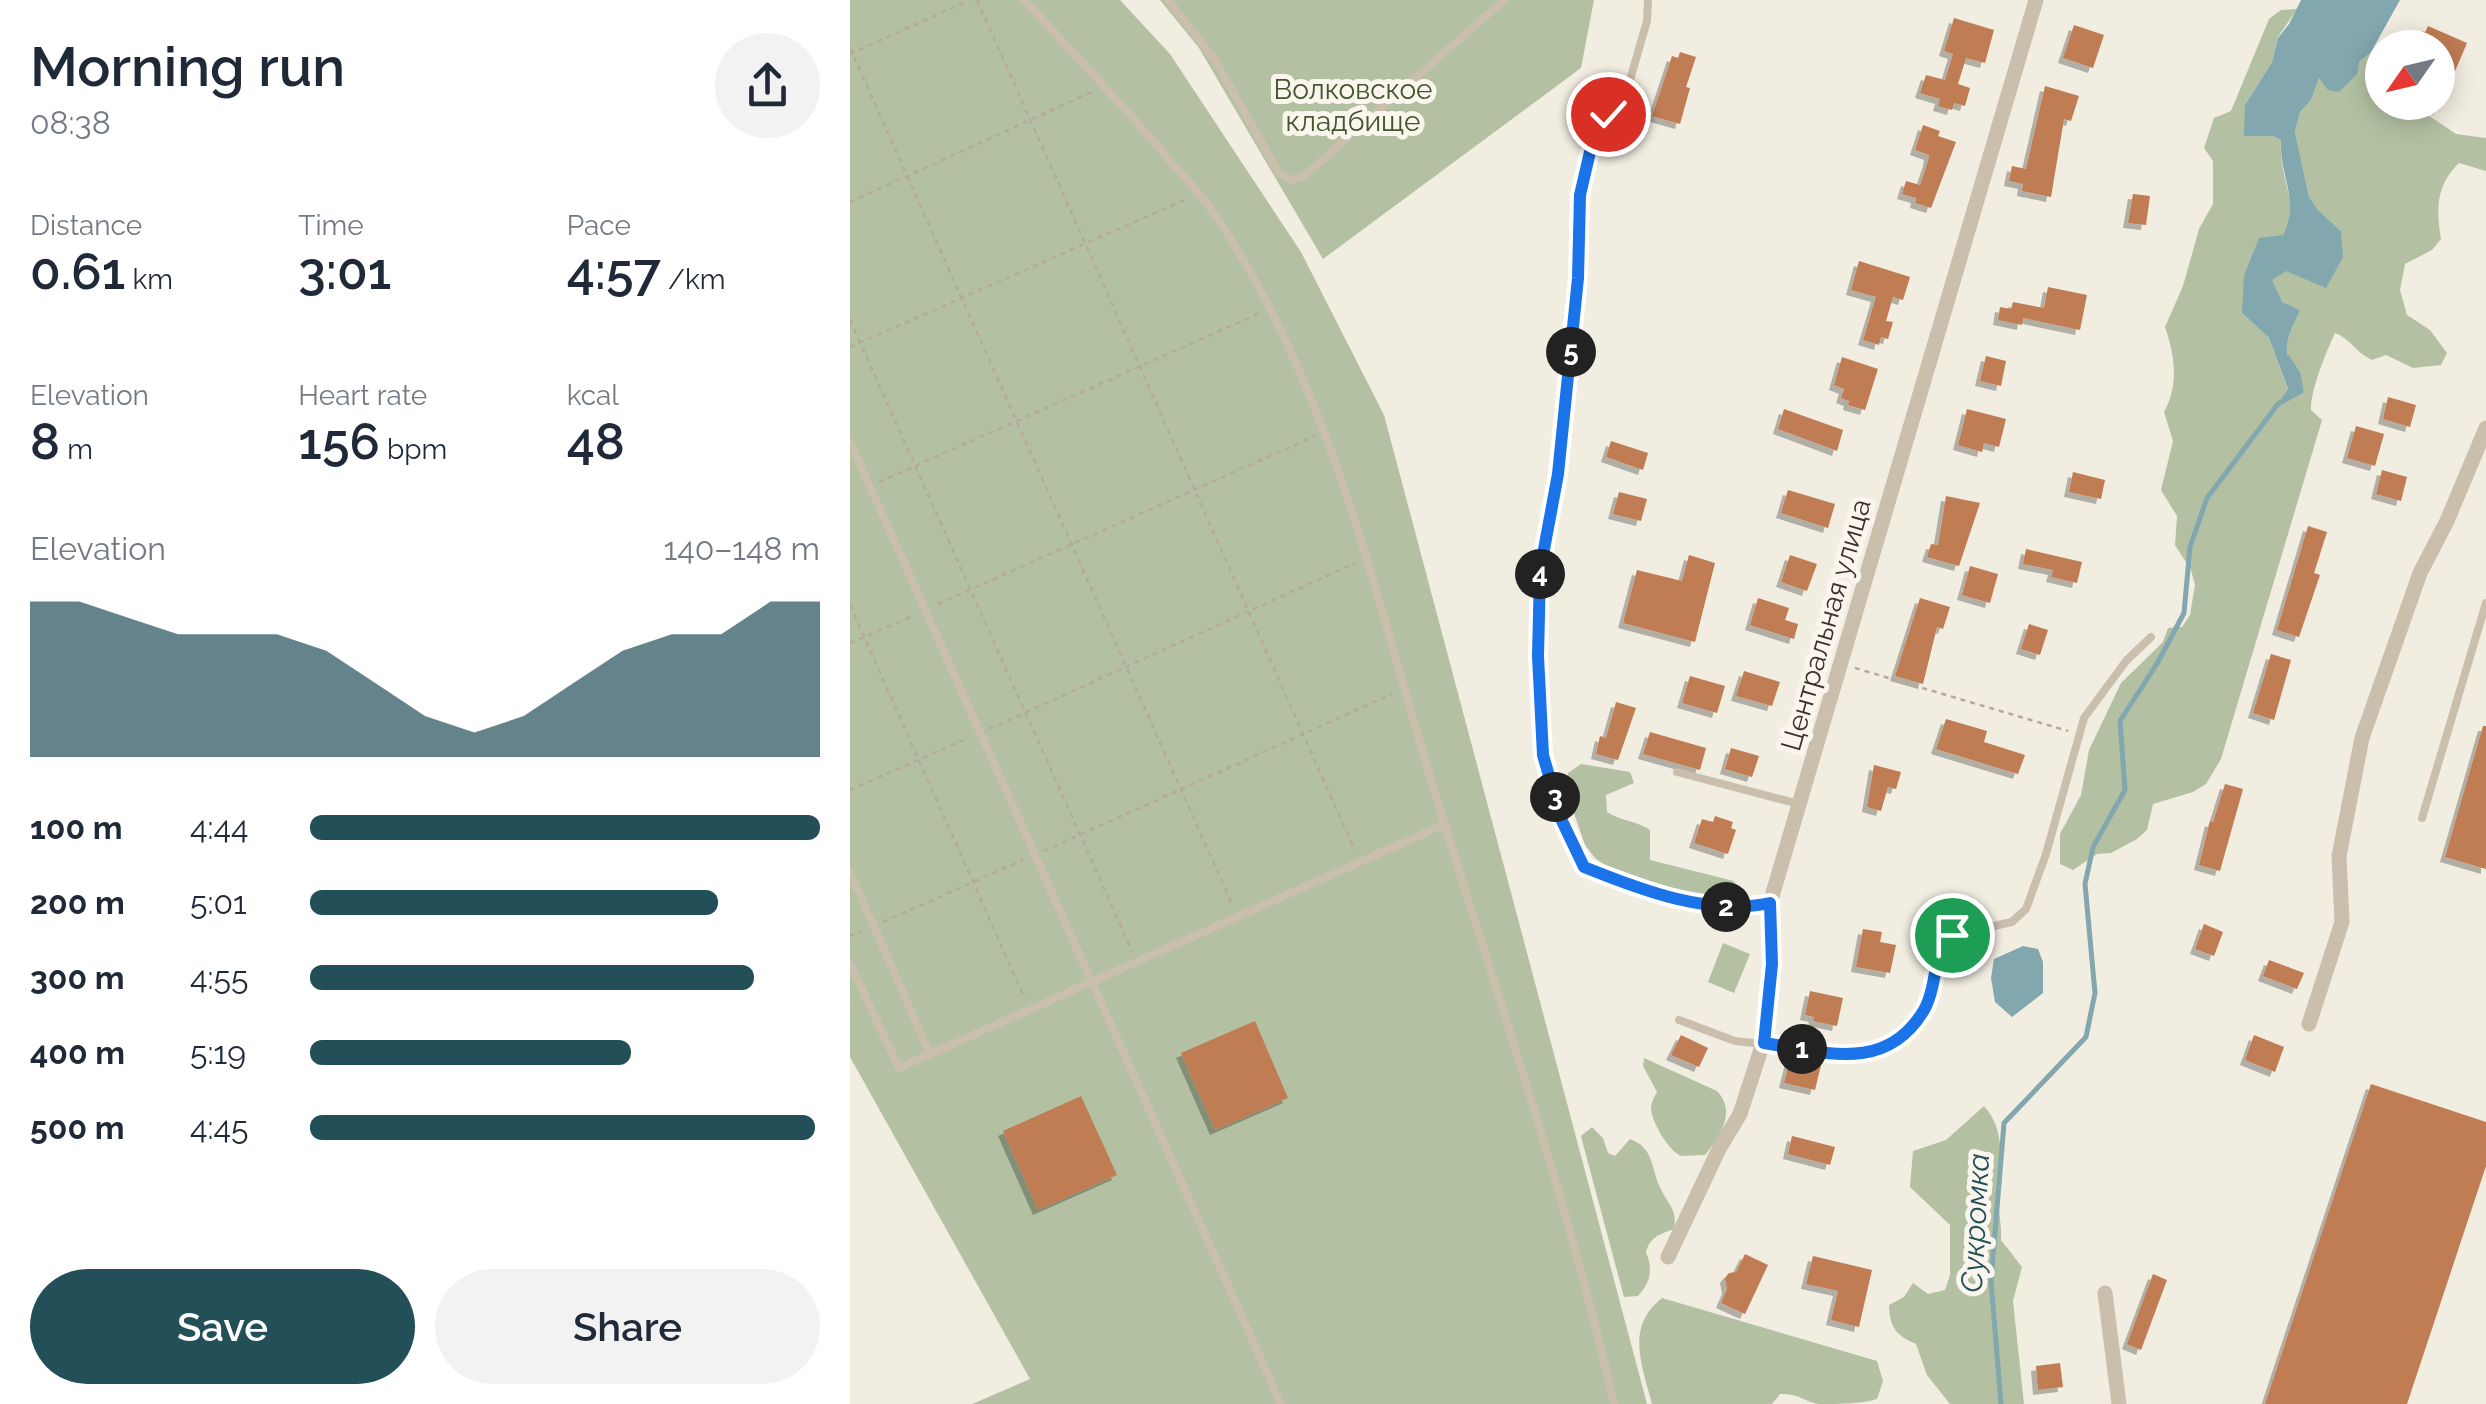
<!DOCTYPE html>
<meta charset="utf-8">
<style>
:root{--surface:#fff;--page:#f2f2f3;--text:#1f2937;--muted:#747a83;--accent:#234f59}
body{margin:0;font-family:Raleway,sans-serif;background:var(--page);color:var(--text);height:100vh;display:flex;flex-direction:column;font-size:38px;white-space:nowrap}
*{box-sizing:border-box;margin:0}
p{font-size:32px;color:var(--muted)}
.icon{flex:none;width:55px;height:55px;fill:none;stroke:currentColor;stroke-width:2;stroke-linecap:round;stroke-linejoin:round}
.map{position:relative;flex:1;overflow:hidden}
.sheet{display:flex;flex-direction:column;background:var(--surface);width:850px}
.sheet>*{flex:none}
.needle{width:65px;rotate:236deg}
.controls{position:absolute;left:1515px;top:30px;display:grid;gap:20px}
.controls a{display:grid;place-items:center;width:90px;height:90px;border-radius:50%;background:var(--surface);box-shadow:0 5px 25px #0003;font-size:50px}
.pin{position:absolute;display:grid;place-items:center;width:85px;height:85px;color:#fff;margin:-42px;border:5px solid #fff;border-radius:50%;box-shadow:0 2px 10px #0007}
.km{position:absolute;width:50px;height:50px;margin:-25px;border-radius:50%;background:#222;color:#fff;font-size:28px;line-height:50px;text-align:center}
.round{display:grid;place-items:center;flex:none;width:105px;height:105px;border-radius:52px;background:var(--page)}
.overview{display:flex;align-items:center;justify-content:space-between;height:170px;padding:0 30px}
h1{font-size:55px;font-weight:600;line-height:75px}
.metrics{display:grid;grid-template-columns:repeat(3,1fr);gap:15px;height:170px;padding:10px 30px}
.metrics div{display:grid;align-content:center}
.metrics b{font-size:50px;font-weight:600}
.metrics small{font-size:28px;font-weight:400}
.metrics p{font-size:28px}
.chart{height:280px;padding:20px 30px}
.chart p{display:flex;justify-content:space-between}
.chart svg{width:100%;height:180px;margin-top:10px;fill:var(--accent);opacity:.7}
.cta{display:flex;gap:20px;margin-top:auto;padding:20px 30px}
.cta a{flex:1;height:115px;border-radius:60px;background:var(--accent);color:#fff;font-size:40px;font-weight:600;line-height:115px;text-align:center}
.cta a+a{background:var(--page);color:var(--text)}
ul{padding:0 30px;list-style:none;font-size:32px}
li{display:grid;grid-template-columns:160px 120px 1fr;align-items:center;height:75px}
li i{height:25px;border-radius:12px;background:var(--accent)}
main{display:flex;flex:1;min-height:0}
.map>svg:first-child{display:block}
.green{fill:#b3c1a2}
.water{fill:#82a7ae}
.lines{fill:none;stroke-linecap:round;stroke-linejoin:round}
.stream{stroke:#82a7ae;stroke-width:5}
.building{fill:#c07b52;filter:url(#shadow)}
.path{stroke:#b6a998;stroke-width:2.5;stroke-dasharray:5 5;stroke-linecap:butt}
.lane{stroke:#cabead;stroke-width:8}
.street{stroke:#cabead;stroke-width:15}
.route-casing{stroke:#fff;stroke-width:20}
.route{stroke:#1a73e8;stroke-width:12}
.labels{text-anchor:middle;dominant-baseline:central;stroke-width:10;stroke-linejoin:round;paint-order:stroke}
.park-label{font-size:28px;fill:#445630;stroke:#faf6ee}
.street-label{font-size:28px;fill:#39322c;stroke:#faf6ee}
.water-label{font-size:30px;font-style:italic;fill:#234f59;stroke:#faf6ee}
</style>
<main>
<section class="sheet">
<div class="overview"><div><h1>Morning run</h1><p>08:38</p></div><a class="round"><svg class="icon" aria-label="share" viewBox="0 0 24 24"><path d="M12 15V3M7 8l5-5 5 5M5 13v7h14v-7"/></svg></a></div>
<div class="metrics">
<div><p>Distance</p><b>0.61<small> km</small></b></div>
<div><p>Time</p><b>3:01</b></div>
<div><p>Pace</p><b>4:57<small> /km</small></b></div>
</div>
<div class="metrics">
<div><p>Elevation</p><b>8<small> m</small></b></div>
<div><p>Heart rate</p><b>156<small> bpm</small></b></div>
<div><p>kcal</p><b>48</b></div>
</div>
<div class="chart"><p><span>Elevation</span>140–148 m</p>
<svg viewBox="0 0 160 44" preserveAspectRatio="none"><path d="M0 44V6L10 6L20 10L30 14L40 14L50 14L60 18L70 26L80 34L90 38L100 34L110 26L120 18L130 14L140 14L150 6L160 6V44z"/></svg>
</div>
<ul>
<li><b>100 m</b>4:44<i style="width:100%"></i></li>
<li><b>200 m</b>5:01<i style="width:80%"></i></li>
<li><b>300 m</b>4:55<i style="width:87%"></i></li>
<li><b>400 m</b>5:19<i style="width:63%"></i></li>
<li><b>500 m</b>4:45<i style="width:99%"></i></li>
</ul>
<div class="cta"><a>Save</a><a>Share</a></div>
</section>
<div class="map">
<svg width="1636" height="1404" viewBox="0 0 1636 1404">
<defs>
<filter id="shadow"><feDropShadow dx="-5" dy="5" stdDeviation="0" flood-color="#0004"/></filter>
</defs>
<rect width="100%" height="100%" fill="#f2ede1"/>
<!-- green -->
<g class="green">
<path d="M0 0H270L320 54 451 252 534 415 797 1404H122L180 1379 0 1057Z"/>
<path d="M310 0H744L731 68 473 259 349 48Z"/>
<path d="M1447 9 1428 37 1422 62 1395 105V135L1423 136 1431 140C1429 167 1440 191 1443 217L1392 313 1419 338 1438 390 1430 402 1451 391C1449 377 1443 371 1439 359 1432 344 1444 324 1449 310L1432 302 1421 280 1491 231 1468 210 1459 197 1445 132 1450 112 1461 100 1469 78 1509 62 1521 52 1532 65V102L1560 103 1606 134 1636 138V171L1609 163C1586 185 1586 209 1591 239L1582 250 1555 264 1550 290 1557 315 1580 330 1597 353 1591 365 1563 368 1536 355 1522 360C1506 353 1501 339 1485 333 1476 352 1460 392 1461 410L1472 420 1371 759 1356 784 1343 792 1303 804 1297 830 1287 839 1261 853 1247 854 1223 870 1210 864V834L1231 795 1239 750 1271 683 1313 642 1318 628 1332 627 1340 615 1345 585 1341 570 1325 545 1327 516 1311 490 1323 441 1314 412C1329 384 1325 356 1315 327L1333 286 1349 229 1363 204V161L1354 148 1364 118 1381 111 1419 19 1431 10Z"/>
<path d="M731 764 780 772 784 783 756 795 757 812C770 821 788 821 800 830V860L884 881 886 887 876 899 868 901 776 880 745 858 735 845 716 790 718 773Z"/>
<path d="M873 943 900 954 884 993 858 982Z"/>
<path d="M794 1058 867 1091C887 1112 870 1136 855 1155L831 1156C819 1151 801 1122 801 1107 801 1104 805 1095 807 1092L793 1066Z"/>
<path d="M1134 1106C1158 1133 1149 1166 1149 1199 1148 1213 1152 1225 1151 1240L1172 1267 1163 1301 1174 1404H1100L1077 1375 1066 1344C1045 1335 1040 1327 1039 1305L1054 1297 1063 1283 1078 1294 1095 1290 1100 1275V1225L1060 1187 1063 1151 1096 1140Z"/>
<path d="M742 1127 753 1138 758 1153 765 1156 780 1139C803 1147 801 1166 809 1185 816 1203 828 1208 824 1229 810 1234 800 1237 796 1252 803 1269 801 1282 788 1296L774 1297 733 1144 731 1136Z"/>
<path d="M812 1298 1027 1361 1033 1381 1027 1399C1012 1404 986 1404 969 1404 952 1401 951 1394 930 1394L922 1404H802C792 1365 775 1327 812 1298Z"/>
</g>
<!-- water -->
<g class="water">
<path d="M1451 0H1550L1521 52 1509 62 1507 74 1489 92 1478 90 1469 78 1461 100 1450 112 1445 132 1459 197 1468 210 1491 231 1493 257 1476 288 1436 271 1422 280 1432 302 1450 310C1444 324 1432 344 1439 359 1443 371 1449 377 1451 391L1428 404 1438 389 1419 338 1392 313 1394 276 1409 238 1433 235C1451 201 1429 177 1431 140L1423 136H1394L1395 105 1422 62 1428 38 1439 24Z"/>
<path d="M1173 946 1188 949 1193 962V993L1162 1017 1145 1002 1141 978 1144 959Z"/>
</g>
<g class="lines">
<!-- stream -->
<path class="stream" d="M1151 1404 1141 1281 1154 1123 1236 1037 1245 993 1235 884 1243 847 1275 790 1270 721 1308 662 1334 613 1340 547 1357 498 1428 404 1451 391 1448 374 1438 358"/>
</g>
<!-- building -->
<g class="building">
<path d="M1104 18 1144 30 1135 63 1116 58 1108 84 1120 88 1115 106 1104 103 1102 110 1088 106 1090 99 1070 93 1076 75 1095 80 1103 54 1094 51Z"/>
<path d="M1224 25 1254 35 1243 68 1213 58Z"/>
<path d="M1578 26 1617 43 1588 111V48H1568Z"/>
<path d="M830 52 846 57 836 87 840 88 830 124 802 116 822 56 828 58Z"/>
<path d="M1195 86 1229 96 1221 121 1214 119 1201 197 1172 191 1173 184 1159 181 1162 166 1176 169Z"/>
<path d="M1073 125 1090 131 1088 136 1106 142 1081 208 1065 203 1066 198 1052 194 1056 181 1070 185 1078 161 1079 155 1065 150Z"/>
<path d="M1283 194 1300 196 1296 225 1278 223Z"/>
<path d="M1009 261 1060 277 1053 300 1043 297 1036 321 1043 322 1038 339 1031 337 1029 345 1013 340 1026 297 1001 290Z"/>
<path d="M1198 287 1237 295 1230 330 1173 318 1172 325 1148 320 1150 307 1161 309 1163 302 1194 308Z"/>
<path d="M1136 356 1156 361 1151 386 1130 381Z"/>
<path d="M992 357 1028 369 1015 410 998 405 999 401 991 398 994 389 984 385Z"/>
<path d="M1538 397 1566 405 1560 427 1533 419Z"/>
<path d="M934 409 993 430 987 451 928 429Z"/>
<path d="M1117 409 1156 419 1149 447 1134 443 1132 452 1108 445Z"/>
<path d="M1506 426 1534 434 1525 466 1497 458Z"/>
<path d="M761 441 798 453 793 470 756 457Z"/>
<path d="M1532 470 1557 477 1551 501 1526 494Z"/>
<path d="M1223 472 1255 480 1251 499 1219 492Z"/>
<path d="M938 490 985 504 978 528 931 513Z"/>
<path d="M769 492 797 499 791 521 763 514Z"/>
<path d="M1096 496 1130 503 1109 566 1077 557 1081 544 1088 545Z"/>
<path d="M1458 526 1477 532 1464 573 1470 575 1449 637 1427 630Z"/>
<path d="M1176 549 1232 562 1227 583 1201 577 1203 570 1173 564Z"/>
<path d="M839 555 865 563 845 642 773 623 787 570 832 581Z"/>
<path d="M940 555 967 564 957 591 931 582Z"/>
<path d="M1120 566 1148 574 1140 603 1112 595Z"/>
<path d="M908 598 939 608 935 620 948 624 944 639 900 625Z"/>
<path d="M1070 598 1100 607 1093 629 1087 627 1073 684 1045 676Z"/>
<path d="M1179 624 1198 630 1190 655 1171 649Z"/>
<path d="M1421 654 1441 660 1424 720 1403 713Z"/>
<path d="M894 671 930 682 922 706 886 696Z"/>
<path d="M840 676 875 686 867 713 832 703Z"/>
<path d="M766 702 786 708 768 760 746 754 750 736 756 738Z"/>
<path d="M1096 719 1137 731 1134 742 1175 755 1168 774 1086 749Z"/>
<path d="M1633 726H1636V869L1595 857Z"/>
<path d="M800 732 856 748 850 770 793 754Z"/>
<path d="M881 748 909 756 902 777 875 769Z"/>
<path d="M1024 765 1051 772 1046 789 1038 787 1031 811 1017 807Z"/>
<path d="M1375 784 1393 789 1370 871 1349 865 1360 821 1363 822Z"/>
<path d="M865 816 883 822 881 828 886 830 878 854 844 843 852 819 863 822Z"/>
<path d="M1354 924 1373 932 1364 956 1345 949Z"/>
<path d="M1013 929 1032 932 1030 942 1046 945 1040 973 1006 967Z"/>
<path d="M1419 960 1454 973 1447 989 1413 976Z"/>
<path d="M960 991 993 998 987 1026 963 1021 964 1017 955 1015Z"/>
<path d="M405 1021 438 1098 365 1130 331 1053Z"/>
<path d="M831 1035 858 1048 849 1067 821 1055Z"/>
<path d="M1404 1035 1434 1047 1425 1072 1395 1060Z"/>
<path d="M941 1055 972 1061 965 1090 934 1083Z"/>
<path d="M1521 1084 1636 1122V1166L1557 1404H1415Z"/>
<path d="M231 1096 267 1175 188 1210 153 1131Z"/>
<path d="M942 1136 985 1147 980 1165 938 1154Z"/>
<path d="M895 1254 918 1265 895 1314 871 1303 877 1289 875 1278 879 1273 886 1272Z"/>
<path d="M963 1256 1022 1270 1009 1327 981 1320 988 1291 956 1284Z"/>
<path d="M1303 1274 1317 1280 1291 1350 1277 1344Z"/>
<path d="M1210 1363 1213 1387 1188 1390 1186 1366Z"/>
</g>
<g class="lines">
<!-- path -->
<g class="path">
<path d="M127 0 505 851"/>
<path d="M0 48 383 906"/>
<path d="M0 54 120 0"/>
<path d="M0 202 244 91"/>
<path d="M0 320 282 951"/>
<path d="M0 347 337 199"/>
<path d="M29 482 410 313"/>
<path d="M88 604 465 436"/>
<path d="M0 605 175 999"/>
<path d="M0 643 63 616"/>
<path d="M1005 668 1218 731"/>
<path d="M139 729 505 563"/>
<path d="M0 790 118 738"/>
<path d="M194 851 542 694"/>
<path d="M33 922 173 860"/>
<path d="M0 936 12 931"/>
</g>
<!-- lane -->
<g class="lane">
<path d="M174 0C222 51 270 102 315 155 332 175 351 194 365 215 482 387 525 597 585 793 647 996 717 1196 764 1404"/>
<path d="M318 0 365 60 429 173 442 180 453 177 654 0"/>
<path d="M798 0 797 21 780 80 740 152 730 195 728 278 708 474 690 571 688 656 693 755 712 821 734 867C791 890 859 917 920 903"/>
<path d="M0 442 431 1404"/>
<path d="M827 772 949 804"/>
<path d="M1572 818 1636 603"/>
<path d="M0 872 80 1054"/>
<path d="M0 964 49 1068 595 824"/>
<path d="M829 1020 885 1041 1015 1055 1044 1043 1075 1008 1090 942 1102 935 1162 922 1176 909 1196 854 1234 718 1276 661 1301 637"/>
</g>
<!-- street -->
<g class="street">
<path d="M1459 1024 1492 922 1489 856 1512 738 1570 573 1597 521 1636 428"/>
<path d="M818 1257 869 1149 890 1114 913 1043 922 964 920 903 1186 0"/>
<path d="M1255 1293 1269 1404"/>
</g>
</g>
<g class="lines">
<defs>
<path id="route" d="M758 114 740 152 730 195 728 278 708 474 690 571 688 656 693 755 712 821 734 867C791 890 858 916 920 903L922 964 914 1043C974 1052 1036 1074 1074 1010 1084 993 1086 962 1090 942L1102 935"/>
</defs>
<!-- route casing -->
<use href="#route" class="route-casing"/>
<!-- route -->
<use href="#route" class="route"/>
</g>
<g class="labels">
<!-- park labels -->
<g class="park-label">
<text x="503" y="89">Волковское<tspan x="503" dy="32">кладбище</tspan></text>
</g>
<!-- street labels -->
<g class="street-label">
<text transform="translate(976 625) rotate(-74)">Центральная улица</text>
</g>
<!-- water labels -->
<g class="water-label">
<text transform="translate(1125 1223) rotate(-87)">Сукромка</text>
</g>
</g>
</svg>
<div class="controls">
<a><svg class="needle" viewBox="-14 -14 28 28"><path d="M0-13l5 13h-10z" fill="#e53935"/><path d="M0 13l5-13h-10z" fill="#747a83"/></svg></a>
</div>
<div class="pin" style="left:1102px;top:935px;background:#1e9e55"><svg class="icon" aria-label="arrive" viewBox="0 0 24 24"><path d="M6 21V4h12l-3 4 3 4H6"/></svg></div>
<div class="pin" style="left:758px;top:114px;background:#d93025"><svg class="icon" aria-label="check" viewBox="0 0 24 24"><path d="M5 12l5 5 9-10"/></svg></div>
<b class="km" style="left:952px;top:1049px">1</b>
<b class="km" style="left:876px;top:907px">2</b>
<b class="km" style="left:705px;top:797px">3</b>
<b class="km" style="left:690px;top:574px">4</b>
<b class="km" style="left:721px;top:352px">5</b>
</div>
</main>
